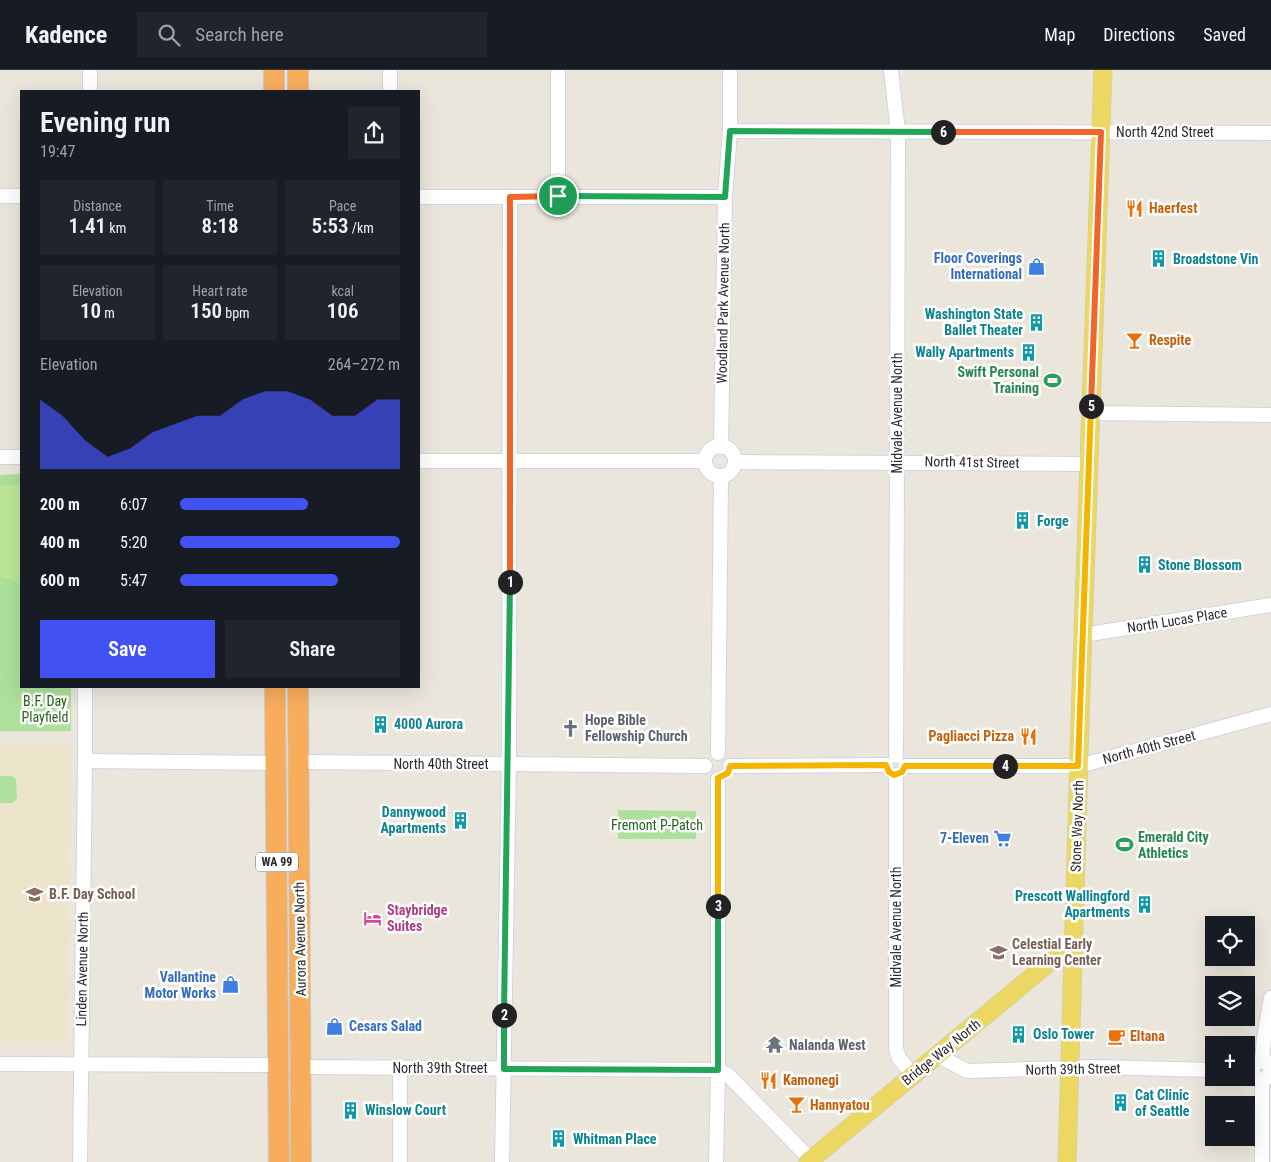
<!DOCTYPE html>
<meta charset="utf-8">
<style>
:root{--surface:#171b24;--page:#20242c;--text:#f1f3f6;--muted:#9ea1a6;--line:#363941;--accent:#4252f2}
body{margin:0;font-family:"Roboto Condensed",sans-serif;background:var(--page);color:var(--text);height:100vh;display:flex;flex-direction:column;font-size:19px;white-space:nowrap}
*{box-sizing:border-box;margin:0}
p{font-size:16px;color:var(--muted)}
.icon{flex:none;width:28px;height:28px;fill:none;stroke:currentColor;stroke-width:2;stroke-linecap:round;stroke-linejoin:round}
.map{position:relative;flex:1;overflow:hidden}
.side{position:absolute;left:20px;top:20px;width:400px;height:598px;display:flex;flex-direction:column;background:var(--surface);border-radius:0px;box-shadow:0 5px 20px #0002}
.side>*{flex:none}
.controls{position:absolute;left:1205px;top:846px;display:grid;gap:10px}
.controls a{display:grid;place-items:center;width:50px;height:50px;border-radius:0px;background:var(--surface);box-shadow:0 5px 20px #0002;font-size:25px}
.pin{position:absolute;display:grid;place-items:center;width:42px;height:42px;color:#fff;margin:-21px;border:2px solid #fff;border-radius:50%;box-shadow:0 1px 5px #0007}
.km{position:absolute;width:25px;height:25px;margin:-12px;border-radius:50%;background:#222;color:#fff;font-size:14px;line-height:25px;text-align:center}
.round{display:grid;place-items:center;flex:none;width:52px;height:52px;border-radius:0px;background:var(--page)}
.headline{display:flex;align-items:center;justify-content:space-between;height:85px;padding:0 20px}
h1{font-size:28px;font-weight:600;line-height:38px}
.figures{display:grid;grid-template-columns:repeat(3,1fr);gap:8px;height:85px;padding:5px 20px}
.figures div{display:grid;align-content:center;border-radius:0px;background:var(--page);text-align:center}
.figures b{font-size:21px;font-weight:600}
.figures small{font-size:14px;font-weight:400}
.figures p{font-size:14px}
.chart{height:140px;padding:10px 20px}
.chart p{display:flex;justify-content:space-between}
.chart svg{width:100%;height:90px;margin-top:5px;fill:var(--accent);opacity:.7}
.action{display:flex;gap:10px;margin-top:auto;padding:10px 20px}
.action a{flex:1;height:58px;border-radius:0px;background:var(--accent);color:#fff;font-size:20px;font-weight:600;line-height:58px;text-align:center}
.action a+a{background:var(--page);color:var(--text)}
ul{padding:0 20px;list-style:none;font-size:16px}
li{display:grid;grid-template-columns:80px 60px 1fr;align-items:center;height:38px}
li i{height:12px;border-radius:6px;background:var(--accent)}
header{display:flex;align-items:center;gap:30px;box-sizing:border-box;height:70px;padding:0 25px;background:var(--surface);border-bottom:1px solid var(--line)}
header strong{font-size:24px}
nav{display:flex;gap:28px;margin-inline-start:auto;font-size:18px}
.search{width:350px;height:45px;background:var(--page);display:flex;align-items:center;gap:12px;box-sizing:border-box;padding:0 18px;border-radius:0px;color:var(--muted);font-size:19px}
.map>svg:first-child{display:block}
.education{fill:#ece5cc}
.green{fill:#ace09b}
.pitch{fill:#bde797}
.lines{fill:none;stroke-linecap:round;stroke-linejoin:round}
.minor-casing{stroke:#d1d3e2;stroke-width:16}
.major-casing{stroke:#c8c8c8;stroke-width:19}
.highway-casing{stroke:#c8c8c8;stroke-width:22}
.minor{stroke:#fff;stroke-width:14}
.major{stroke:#ebd762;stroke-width:18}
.highway{stroke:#f7ad5b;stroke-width:20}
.split-1-casing{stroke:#fff;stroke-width:10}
.split-2-casing{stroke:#fff;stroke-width:10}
.split-3-casing{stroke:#fff;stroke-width:10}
.split-4-casing{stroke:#fff;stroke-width:10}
.split-5-casing{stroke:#fff;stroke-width:10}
.split-6-casing{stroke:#fff;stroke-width:10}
.split-7-casing{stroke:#fff;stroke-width:10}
.split-1{stroke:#f0652b;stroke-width:6}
.split-2{stroke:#22a559;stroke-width:6}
.split-3{stroke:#22a559;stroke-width:6}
.split-4{stroke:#f5b400;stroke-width:6}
.split-5{stroke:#f5b400;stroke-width:6}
.split-6{stroke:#f0652b;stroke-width:6}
.split-7{stroke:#22a559;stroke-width:6}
.labels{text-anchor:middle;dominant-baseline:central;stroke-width:5;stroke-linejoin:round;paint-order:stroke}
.shield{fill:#fff;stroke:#6a6a6a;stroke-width:1}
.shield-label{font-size:12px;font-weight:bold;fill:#2a2a2a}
.street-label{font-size:14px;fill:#2a2a2a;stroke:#fff}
.food-label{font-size:14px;font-weight:bold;fill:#c56008;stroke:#fff;text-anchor:start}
.shop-label{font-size:14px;font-weight:bold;fill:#366cbe;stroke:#fff;text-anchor:end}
.culture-label{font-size:14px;font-weight:bold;fill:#0d838f;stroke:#fff;text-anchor:start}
.leisure-label{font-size:14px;font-weight:bold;fill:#27864d;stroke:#fff;text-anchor:end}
.park-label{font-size:14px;fill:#25641d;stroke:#fff}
.worship-label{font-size:14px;font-weight:bold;fill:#5b616d;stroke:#fff;text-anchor:start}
.education-label{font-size:14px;font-weight:bold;fill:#785e54;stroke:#fff;text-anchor:start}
.hotel-label{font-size:14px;font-weight:bold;fill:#b23c85;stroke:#fff;text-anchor:start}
</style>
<header>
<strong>Kadence</strong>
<div class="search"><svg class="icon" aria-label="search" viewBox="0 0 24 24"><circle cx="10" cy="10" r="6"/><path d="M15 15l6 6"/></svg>Search here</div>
<nav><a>Map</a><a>Directions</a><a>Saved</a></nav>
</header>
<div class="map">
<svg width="1271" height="1092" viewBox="0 0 1271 1092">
<rect width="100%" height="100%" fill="#ebe6dc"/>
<!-- education -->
<path class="education" d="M0 674H70L69 975H0Z"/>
<!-- green -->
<g class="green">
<path d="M21 404V616H71V661H0V405Z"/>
<path d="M0 706H12L16 709 17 728 13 733H0Z"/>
<path d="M618 740 696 741V769H618Z"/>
</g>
<!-- pitch -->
<path class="pitch" d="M0 415H21V514L0 506Z"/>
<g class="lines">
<defs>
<g id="minor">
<path d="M90 0V21"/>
<path d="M390 0V21"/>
<path d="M558 0V126"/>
<path d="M891 0 898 62 896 686"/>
<path d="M730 61 1271 63"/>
<path d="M0 126H21"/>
<path d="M419 127H725"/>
<path d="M1091 343 1271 345"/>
<circle cx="720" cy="391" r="15"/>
<path d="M721 377 725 127 730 61V0"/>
<path d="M0 387H21"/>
<path d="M419 391H705"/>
<path d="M735 392 1089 394"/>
<path d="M1083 565 1271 535"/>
<path d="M718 683 721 406"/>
<path d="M85 691 276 693"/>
<path d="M298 692 705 696"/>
<path d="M730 696 886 695"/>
<path d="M905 696H1079L1271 644"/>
<path d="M896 705V979L899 988 913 1005"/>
<path d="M937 985 967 1001 1095 997 1214 1000"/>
<path d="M1262 991 1264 968 1271 928"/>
<path d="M0 994 279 995"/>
<path d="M302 997 718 1000 728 1005 813 1092"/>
<path d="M1271 1000 1267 992C1260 990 1254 992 1252 999L1255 1008 1260 1010 1266 1009 1271 1001"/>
<path d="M80 1092 85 691V616"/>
<path d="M400 1092V998"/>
<path d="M502 1092 509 694 510 127"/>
<path d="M716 1092 718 1000V709"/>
<path d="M1262 1092V1010"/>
</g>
<g id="major">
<path d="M808 1092 1074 872"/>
<path d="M1067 1092 1081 619 1103 0"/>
</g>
<g id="highway">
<path d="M274 0V21"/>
<path d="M298 0V21"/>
<path d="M275 616 279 1092"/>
<path d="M298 616 301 1092"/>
</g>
</defs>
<!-- minor casing -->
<use href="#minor" class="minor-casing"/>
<!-- major casing -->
<use href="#major" class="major-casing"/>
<!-- highway casing -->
<use href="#highway" class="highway-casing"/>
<!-- minor -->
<use href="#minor" class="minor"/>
<!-- major -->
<use href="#major" class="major"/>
<!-- highway -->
<use href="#highway" class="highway"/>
</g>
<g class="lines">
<defs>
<path id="split-1" d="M510 512V127L558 126"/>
<path id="split-2" d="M504 945 510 512"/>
<path id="split-3" d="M504 945V999L718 1000V836"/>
<path id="split-4" d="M718 836V708L728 703 730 696 886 695 889 702 894 705 902 702 905 696H1005"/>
<path id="split-5" d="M1005 696H1078L1091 336"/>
<path id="split-6" d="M943 62H1101L1091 336"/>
<path id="split-7" d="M558 126 725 127 730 61 943 62"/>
</defs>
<!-- split-1 casing -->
<use href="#split-1" class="split-1-casing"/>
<!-- split-2 casing -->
<use href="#split-2" class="split-2-casing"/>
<!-- split-3 casing -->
<use href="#split-3" class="split-3-casing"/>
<!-- split-4 casing -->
<use href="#split-4" class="split-4-casing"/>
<!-- split-5 casing -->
<use href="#split-5" class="split-5-casing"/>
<!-- split-6 casing -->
<use href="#split-6" class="split-6-casing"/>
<!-- split-7 casing -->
<use href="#split-7" class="split-7-casing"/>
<!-- split-1 -->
<use href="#split-1" class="split-1"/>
<!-- split-2 -->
<use href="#split-2" class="split-2"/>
<!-- split-3 -->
<use href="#split-3" class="split-3"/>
<!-- split-4 -->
<use href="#split-4" class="split-4"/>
<!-- split-5 -->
<use href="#split-5" class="split-5"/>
<!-- split-6 -->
<use href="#split-6" class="split-6"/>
<!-- split-7 -->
<use href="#split-7" class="split-7"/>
</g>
<!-- icons -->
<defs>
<symbol id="restaurant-bare" viewBox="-9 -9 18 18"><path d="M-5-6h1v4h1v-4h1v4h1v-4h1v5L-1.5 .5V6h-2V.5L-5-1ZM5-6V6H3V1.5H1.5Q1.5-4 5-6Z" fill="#e8710a" stroke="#fff" stroke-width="2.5" paint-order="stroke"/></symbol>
<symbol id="building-bare" viewBox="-9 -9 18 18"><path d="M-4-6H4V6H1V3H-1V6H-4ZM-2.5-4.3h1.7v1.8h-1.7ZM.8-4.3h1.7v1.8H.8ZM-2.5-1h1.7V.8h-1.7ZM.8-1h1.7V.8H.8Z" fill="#0f9aa8" stroke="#fff" stroke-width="2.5" paint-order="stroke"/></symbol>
<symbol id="shop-bare" viewBox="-9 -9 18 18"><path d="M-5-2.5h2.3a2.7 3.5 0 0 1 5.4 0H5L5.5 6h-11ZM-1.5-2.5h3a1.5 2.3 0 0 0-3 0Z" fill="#3f7fe0" stroke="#fff" stroke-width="2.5" paint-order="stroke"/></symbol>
<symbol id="bar-bare" viewBox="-9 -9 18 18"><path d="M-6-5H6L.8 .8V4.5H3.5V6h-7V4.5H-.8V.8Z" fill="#e8710a" stroke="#fff" stroke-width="2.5" paint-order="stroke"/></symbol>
<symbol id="stadium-bare" viewBox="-9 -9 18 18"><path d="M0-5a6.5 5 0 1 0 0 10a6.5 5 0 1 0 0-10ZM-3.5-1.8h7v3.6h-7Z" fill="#2e9e5b" stroke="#fff" stroke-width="2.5" paint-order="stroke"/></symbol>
<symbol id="church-bare" viewBox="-9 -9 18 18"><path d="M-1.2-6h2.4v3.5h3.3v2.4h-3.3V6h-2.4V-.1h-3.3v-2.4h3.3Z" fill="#6b7280" stroke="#fff" stroke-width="2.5" paint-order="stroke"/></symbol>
<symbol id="supermarket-bare" viewBox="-9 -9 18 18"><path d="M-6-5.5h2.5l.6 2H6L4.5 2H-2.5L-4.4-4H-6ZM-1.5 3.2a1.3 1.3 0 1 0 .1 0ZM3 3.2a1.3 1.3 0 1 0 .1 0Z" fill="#3f7fe0" stroke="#fff" stroke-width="2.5" paint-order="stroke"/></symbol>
<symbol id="school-bare" viewBox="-9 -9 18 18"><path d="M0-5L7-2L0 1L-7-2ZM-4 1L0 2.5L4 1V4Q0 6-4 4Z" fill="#8d6e63" stroke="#fff" stroke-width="2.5" paint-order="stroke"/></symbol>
<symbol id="hotel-bare" viewBox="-9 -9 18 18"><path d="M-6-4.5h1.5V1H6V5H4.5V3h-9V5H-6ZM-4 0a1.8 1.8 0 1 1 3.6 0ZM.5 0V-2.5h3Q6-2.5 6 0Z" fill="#d1479c" stroke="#fff" stroke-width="2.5" paint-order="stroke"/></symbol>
<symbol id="cafe-bare" viewBox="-9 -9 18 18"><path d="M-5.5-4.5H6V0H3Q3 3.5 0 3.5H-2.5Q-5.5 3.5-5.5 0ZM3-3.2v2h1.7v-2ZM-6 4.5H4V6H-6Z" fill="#e8710a" stroke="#fff" stroke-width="2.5" paint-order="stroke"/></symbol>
<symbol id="temple-bare" viewBox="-9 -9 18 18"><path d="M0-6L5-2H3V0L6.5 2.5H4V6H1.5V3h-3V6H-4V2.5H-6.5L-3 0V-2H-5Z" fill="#6b7280" stroke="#fff" stroke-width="2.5" paint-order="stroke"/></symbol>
</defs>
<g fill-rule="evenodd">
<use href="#restaurant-bare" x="1122" y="126" width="25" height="25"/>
<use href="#building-bare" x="1146" y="176" width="25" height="25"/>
<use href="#shop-bare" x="1024" y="184" width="25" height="25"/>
<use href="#building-bare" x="1024" y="240" width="25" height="25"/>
<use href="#bar-bare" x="1122" y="258" width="25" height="25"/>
<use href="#building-bare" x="1016" y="270" width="25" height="25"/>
<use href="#stadium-bare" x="1040" y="298" width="25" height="25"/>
<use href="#building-bare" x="1010" y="438" width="25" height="25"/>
<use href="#building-bare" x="1132" y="482" width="25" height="25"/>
<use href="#building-bare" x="368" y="642" width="25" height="25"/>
<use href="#church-bare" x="558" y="646" width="25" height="25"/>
<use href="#restaurant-bare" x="1016" y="654" width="25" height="25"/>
<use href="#building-bare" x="448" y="738" width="25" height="25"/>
<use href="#supermarket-bare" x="990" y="756" width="25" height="25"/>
<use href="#stadium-bare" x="1112" y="762" width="25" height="25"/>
<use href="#school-bare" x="22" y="812" width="25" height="25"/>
<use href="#building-bare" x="1132" y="822" width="25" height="25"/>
<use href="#hotel-bare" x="360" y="836" width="25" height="25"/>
<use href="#school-bare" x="986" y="870" width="25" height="25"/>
<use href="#shop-bare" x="218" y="902" width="25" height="25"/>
<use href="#shop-bare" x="322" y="944" width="25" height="25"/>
<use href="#building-bare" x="1006" y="952" width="25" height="25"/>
<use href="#cafe-bare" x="1104" y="954" width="25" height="25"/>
<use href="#temple-bare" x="762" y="962" width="25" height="25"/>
<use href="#restaurant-bare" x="756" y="998" width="25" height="25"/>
<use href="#building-bare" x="1108" y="1020" width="25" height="25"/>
<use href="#bar-bare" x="784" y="1022" width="25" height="25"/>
<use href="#building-bare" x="338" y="1028" width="25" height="25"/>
<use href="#building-bare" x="546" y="1056" width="25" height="25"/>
</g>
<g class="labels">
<!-- shield labels -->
<rect class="shield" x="256" y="782.5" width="42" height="19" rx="4"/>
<g class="shield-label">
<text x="277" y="792">WA 99</text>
</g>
<!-- street labels -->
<g class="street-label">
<text x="1165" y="62">North 42nd Street</text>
<text transform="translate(723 233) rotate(-89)">Woodland Park Avenue North</text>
<text transform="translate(897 343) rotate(-90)">Midvale Avenue North</text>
<text transform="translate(972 392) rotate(1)">North 41st Street</text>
<text transform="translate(1177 550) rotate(-9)">North Lucas Place</text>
<text transform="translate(1149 677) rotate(-15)">North 40th Street</text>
<text x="441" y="694">North 40th Street</text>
<text transform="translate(1077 756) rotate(-88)">Stone Way North</text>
<text transform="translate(896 857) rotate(-90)">Midvale Avenue North</text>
<text transform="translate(300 869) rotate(-91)">Aurora Avenue North</text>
<text transform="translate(82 899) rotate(-89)">Linden Avenue North</text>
<text transform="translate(941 982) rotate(-39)">Bridge Way North</text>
<text x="440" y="998">North 39th Street</text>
<text transform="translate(1073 999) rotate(-1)">North 39th Street</text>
</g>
<!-- food labels -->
<g class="food-label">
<text x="1149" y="138">Haerfest</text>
<text x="1149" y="270">Respite</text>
<text x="1014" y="666" text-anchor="end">Pagliacci Pizza</text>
<text x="1130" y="966">Eltana</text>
<text x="783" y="1010">Kamonegi</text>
<text x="810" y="1035">Hannyatou</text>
</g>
<!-- shop labels -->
<g class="shop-label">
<text x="1022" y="188">Floor Coverings<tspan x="1022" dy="16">International</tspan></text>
<text x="989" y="768">7-Eleven</text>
<text x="216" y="907">Vallantine<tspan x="216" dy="16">Motor Works</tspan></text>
<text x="349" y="956" text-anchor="start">Cesars Salad</text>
</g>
<!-- culture labels -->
<g class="culture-label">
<text x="1173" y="189">Broadstone Vin</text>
<text x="1023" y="244" text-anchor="end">Washington State<tspan x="1023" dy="16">Ballet Theater</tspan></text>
<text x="1014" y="282" text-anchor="end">Wally Apartments</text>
<text x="1037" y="451">Forge</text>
<text x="1158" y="495">Stone Blossom</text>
<text x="394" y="654">4000 Aurora</text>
<text x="446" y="742" text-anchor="end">Dannywood<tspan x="446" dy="16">Apartments</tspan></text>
<text x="1130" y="826" text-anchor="end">Prescott Wallingford<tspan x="1130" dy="16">Apartments</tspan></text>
<text x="1033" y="964">Oslo Tower</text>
<text x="1135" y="1025">Cat Clinic<tspan x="1135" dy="16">of Seattle</tspan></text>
<text x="365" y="1040">Winslow Court</text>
<text x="573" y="1069">Whitman Place</text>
</g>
<!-- leisure labels -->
<g class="leisure-label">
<text x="1039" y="302">Swift Personal<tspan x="1039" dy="16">Training</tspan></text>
<text x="1138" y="767" text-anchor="start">Emerald City<tspan x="1138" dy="16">Athletics</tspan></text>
</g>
<!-- park labels -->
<g class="park-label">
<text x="45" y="631">B.F. Day<tspan x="45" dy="16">Playfield</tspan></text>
<text x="657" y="755">Fremont P-Patch</text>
</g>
<!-- worship labels -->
<g class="worship-label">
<text x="585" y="650">Hope Bible<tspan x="585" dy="16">Fellowship Church</tspan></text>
<text x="789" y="975">Nalanda West</text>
</g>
<!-- education labels -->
<g class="education-label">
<text x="49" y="824">B.F. Day School</text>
<text x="1012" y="874">Celestial Early<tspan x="1012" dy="16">Learning Center</tspan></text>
</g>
<!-- hotel labels -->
<g class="hotel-label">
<text x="387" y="840">Staybridge<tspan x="387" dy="16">Suites</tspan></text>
</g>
</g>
</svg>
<div class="controls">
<a><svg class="icon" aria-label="locate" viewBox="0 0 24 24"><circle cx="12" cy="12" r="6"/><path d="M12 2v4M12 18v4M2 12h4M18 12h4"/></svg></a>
<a><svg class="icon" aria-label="layers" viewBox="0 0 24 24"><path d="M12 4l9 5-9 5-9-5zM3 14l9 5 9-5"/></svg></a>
<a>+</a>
<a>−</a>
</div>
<div class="pin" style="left:558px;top:126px;background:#1e9e55"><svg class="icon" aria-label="arrive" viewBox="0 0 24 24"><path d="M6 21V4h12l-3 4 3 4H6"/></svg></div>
<b class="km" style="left:510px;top:512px">1</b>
<b class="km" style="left:504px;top:945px">2</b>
<b class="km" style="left:718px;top:836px">3</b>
<b class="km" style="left:1005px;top:696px">4</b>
<b class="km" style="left:1091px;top:336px">5</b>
<b class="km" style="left:943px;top:62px">6</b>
<section class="side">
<div class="headline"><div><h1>Evening run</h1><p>19:47</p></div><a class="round"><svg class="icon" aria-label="share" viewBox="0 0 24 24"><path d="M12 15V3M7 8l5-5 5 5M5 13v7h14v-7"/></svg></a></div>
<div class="figures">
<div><p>Distance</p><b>1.41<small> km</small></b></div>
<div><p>Time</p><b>8:18</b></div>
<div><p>Pace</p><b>5:53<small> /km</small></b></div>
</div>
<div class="figures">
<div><p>Elevation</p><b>10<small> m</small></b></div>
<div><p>Heart rate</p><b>150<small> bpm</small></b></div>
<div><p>kcal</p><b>106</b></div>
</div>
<div class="chart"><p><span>Elevation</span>264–272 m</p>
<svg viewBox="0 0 160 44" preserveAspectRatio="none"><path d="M0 44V10L10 18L20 30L30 38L40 34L50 26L60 22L70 18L80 18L90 10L100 6L110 6L120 10L130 18L140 18L150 10L160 10V44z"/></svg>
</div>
<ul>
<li><b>200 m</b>6:07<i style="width:58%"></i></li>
<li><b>400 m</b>5:20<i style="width:100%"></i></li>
<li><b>600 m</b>5:47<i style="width:72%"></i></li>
</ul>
<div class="action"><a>Save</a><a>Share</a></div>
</section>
</div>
